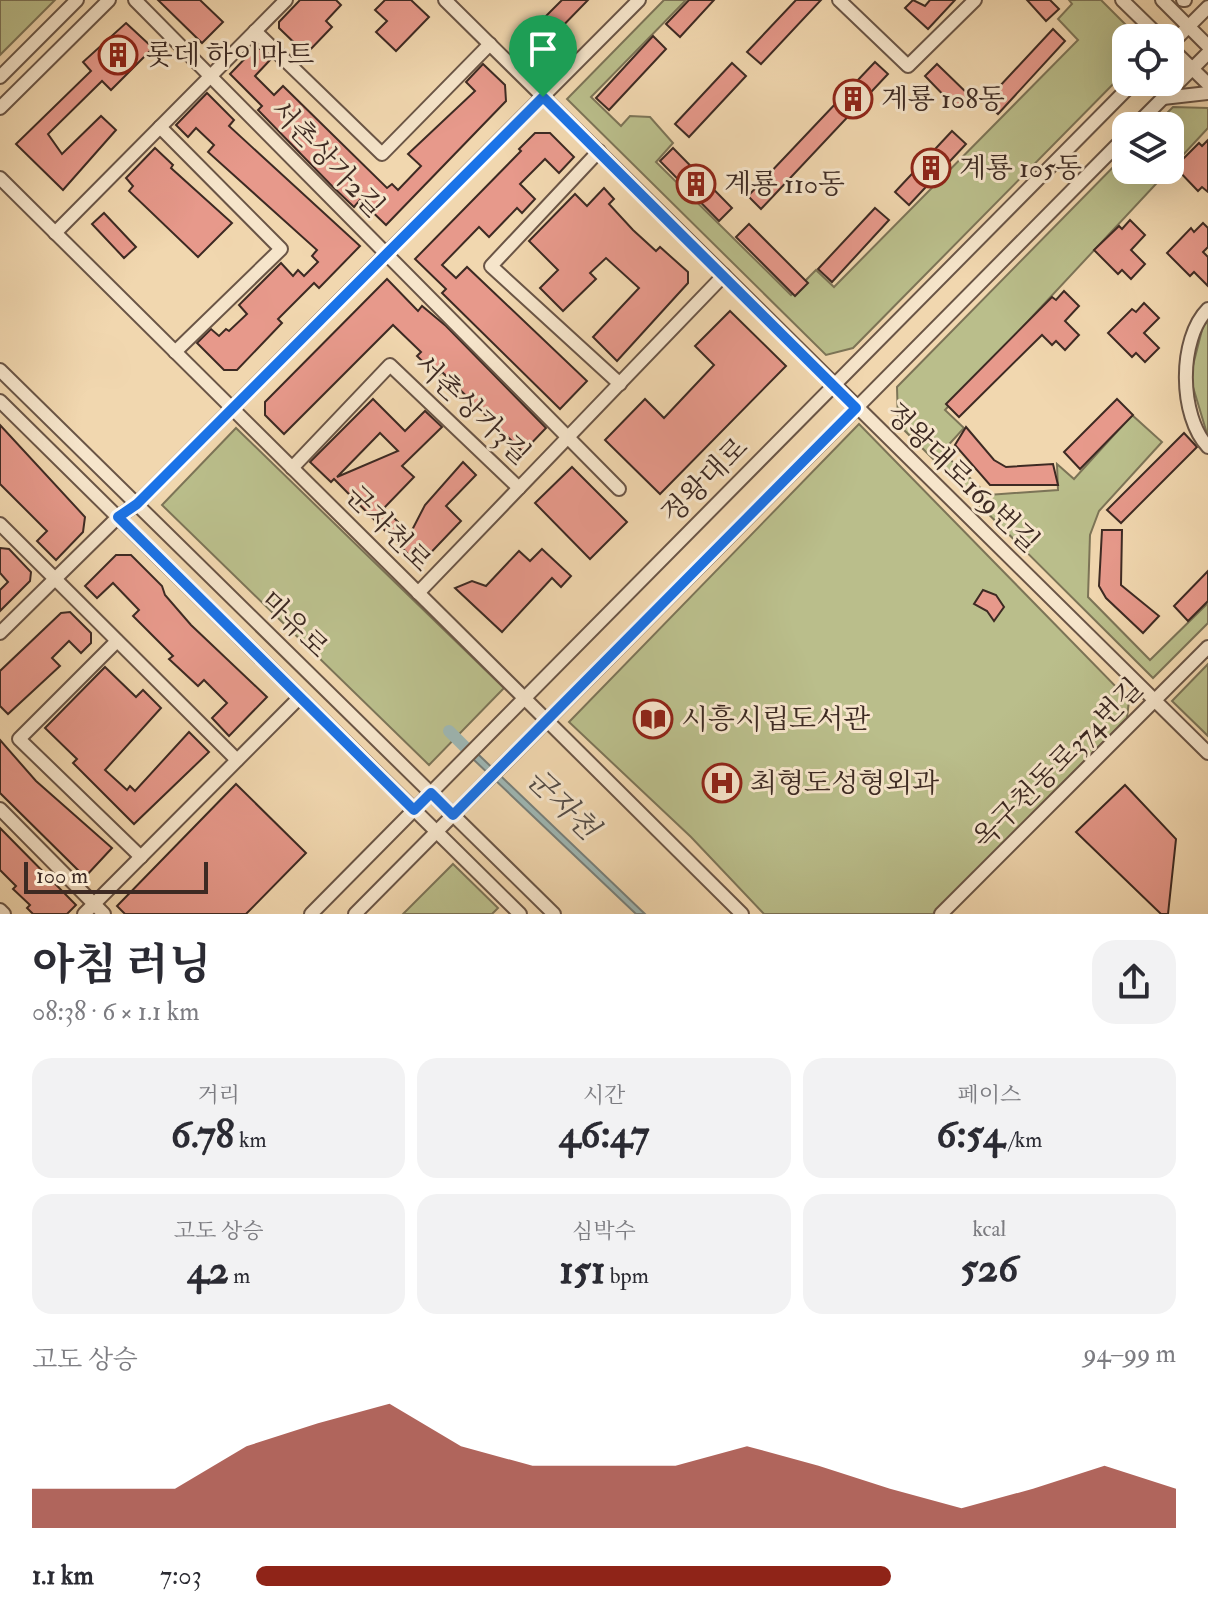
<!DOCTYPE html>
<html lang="ko">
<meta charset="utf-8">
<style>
:root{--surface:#fff;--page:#f2f2f3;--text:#2b2b33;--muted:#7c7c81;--accent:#8f2418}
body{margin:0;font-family:"IM FELL Double Pica","Noto Serif KR",serif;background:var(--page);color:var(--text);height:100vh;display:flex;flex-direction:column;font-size:30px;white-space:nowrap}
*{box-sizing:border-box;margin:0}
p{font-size:26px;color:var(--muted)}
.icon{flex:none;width:44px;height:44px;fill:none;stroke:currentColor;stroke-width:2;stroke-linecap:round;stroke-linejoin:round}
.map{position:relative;height:914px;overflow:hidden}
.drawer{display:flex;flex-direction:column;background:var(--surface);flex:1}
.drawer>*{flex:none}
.controls{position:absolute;left:1112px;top:24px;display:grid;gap:16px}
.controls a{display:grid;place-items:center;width:72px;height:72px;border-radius:16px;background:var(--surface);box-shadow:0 8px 32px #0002;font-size:40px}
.scale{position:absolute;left:24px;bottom:20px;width:184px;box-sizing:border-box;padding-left:8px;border:4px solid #3d2a23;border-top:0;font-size:22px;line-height:28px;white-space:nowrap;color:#3d2a23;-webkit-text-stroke:6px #f6e5cb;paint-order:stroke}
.pin{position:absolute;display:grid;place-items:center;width:68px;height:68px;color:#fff;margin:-82px -34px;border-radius:50% 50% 50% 0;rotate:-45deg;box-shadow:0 0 8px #0007}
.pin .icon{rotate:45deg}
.round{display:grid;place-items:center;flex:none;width:84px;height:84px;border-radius:24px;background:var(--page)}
.summary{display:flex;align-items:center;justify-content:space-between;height:136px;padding:0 32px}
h1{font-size:44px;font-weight:700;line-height:60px}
.metrics{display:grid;grid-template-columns:repeat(3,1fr);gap:12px;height:136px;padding:8px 32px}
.metrics div{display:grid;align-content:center;border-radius:20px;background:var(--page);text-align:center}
.metrics b{font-size:40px;font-weight:700}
.metrics small{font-size:22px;font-weight:400}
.metrics p{font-size:22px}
.chart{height:224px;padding:16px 32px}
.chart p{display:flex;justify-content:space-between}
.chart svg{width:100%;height:144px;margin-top:8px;fill:var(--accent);opacity:.7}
ul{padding:0 32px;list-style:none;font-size:26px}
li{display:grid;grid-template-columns:128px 96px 1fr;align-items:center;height:60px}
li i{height:20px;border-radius:10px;background:var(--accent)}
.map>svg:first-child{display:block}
.green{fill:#babe8b;stroke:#7c7457;stroke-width:2}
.water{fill:#9eb7b4;stroke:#777f7a;stroke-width:2}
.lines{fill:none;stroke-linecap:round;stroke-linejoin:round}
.canal{stroke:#9eb7b4;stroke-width:12}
.building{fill:#e7998b;stroke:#3d2a23;stroke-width:2;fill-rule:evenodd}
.minor-casing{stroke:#6a5546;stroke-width:16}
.minor{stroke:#f6e5cb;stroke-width:12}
.route-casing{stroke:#fff;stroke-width:16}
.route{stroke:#1a73e8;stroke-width:10}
.labels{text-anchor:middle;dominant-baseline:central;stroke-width:6;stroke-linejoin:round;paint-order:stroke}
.poi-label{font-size:28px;fill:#3d2a23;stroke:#f6e5cb;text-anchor:start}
.street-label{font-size:28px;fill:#3d2a23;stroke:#f6e5cb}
.water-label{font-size:30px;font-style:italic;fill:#554d47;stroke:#f6e5cb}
</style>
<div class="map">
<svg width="1208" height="914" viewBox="0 0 1208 914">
<rect width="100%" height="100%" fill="#f1d7af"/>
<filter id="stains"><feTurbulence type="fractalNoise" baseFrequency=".0025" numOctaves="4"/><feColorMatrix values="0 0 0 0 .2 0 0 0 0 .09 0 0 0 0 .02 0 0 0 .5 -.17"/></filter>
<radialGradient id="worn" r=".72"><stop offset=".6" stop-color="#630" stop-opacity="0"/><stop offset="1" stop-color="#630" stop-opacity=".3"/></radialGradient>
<!-- green -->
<g class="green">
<path d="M0 0H55L0 55Z"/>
<path d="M664 0H686L591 97 621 126 630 116 650 117 673 143 656 162 791 295 816 270 834 287 1078 40 1058 19 1072 4 1069 0H1101L1139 38H1126V71L853 348 826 355 567 99Z"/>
<path d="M1173 107 1208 108V128L1170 169V126H1154Z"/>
<path d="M1126 154V170H1169L945 410 964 428 942 452 988 495 1058 490 1057 464 1074 479 1132 415 1162 442 1099 511 1090 535 1088 597 1150 660 1208 603V623L1153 678 898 424 897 387Z"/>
<path d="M1208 321V437L1190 377 1203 326Z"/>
<path d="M859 424 1129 700 1127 718 933 914H764L691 837 569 722Z"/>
<path d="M236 428 504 688 429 765 162 505Z"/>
<path d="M1208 664V736L1172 701Z"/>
<path d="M453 864 498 908 492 914H403Z"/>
</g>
<!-- water -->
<path class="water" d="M458 735 645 914H636L453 740Z"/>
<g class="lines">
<!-- canal -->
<path class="canal" d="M449 731 467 749"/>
</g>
<!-- building -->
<g class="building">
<path d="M158 0H200L223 22 202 43Z"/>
<path d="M300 0H336L341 5 326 21 332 27 306 54 279 28V22Z"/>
<path d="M385 0H411L429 17 396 51 376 32 387 21 375 10Z"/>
<path d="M562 0H588L549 40 535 27Z"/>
<path d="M689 0H714L680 37 666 24Z"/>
<path d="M796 0H821L761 64 747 52Z"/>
<path d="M913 0 925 6 930 0H955L928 29 905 8Z"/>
<path d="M1027 0H1050L1059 9 1046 21Z"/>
<path d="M126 23 153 48 111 90 102 81 48 134 62 154 101 116 116 130 63 190 16 144 91 71 83 62Z"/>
<path d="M1053 29 1065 41 998 114 985 102Z"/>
<path d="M653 36 666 49 609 110 596 98Z"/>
<path d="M257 46 271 59 255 76 274 95 283 86 387 188 392 184 398 190 421 166 408 154 475 91 466 82 483 64 505 85 506 101 386 225 360 200 354 207 332 186 258 110 262 106 230 74Z"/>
<path d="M875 62 888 74 761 209 748 196Z"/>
<path d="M732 63 746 76 689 137 675 124Z"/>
<path d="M937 64 970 96 957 109 925 76Z"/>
<path d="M207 93 234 120 229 126 360 246 319 288 314 283 278 319 282 323 237 370H224L197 343 211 329 219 336 226 329 229 331 247 314 239 305 281 263 293 276 298 270 304 276 318 262 312 256 317 250 208 152 214 145 196 128 188 137 176 125Z"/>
<path d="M952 131 966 144 909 205 895 192Z"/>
<path d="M535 133H550L574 157 559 173 545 159 520 184 535 199 522 213 517 208 489 237 479 227 442 265 456 278 467 267 587 381 560 409 442 293 446 289 415 259 521 151 519 149Z"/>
<path d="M1208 140V192L1202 187 1198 191 1175 167 1199 143 1202 146Z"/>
<path d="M155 148 173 165 171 168 232 223 198 257 129 191 133 186 126 178Z"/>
<path d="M673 148 732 208 719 221 660 161Z"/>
<path d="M604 188 614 199 609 204 633 230 656 251 660 247 688 272V283L617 361 593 337 639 288 606 258 590 273 596 279 563 311 540 288 558 270 529 241 575 194 587 206Z"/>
<path d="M875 208 889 220 832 282 818 269Z"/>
<path d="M104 213 136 247 124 258 92 224Z"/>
<path d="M1130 220 1145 235 1131 250 1145 264 1131 279 1122 270 1118 274 1094 250 1119 226 1122 229Z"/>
<path d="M1203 223 1208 228V247L1203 252 1208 257V286L1194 272 1190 276 1167 253 1191 228 1194 232Z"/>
<path d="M749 224 808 283 795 296 736 237Z"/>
<path d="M387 279 418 311 422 306 446 326 546 428 523 452 442 372 438 376 417 356 421 352 393 325 284 434 265 415V402Z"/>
<path d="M1064 291 1079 306 1065 321 1079 335 1065 350 1056 341 1052 345 1042 335 959 417 946 404 1052 297 1056 300Z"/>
<path d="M1144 303 1159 318 1144 333 1159 348 1145 362 1136 353 1132 357 1108 333 1132 309 1136 312Z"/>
<path d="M730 311 786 366 660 494 605 440 645 399 664 418 714 365 695 346Z"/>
<path d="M373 399 405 431 425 411 442 427 402 466 414 477 384 508 410 534 425 505 463 462 476 475 446 506 461 521 419 565 334 479 331 482 310 462ZM380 433 398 451 337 477Z"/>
<path d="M1117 399 1133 415 1080 469 1064 452Z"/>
<path d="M0 425 85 517 83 532 56 560 37 541 47 531 0 484Z"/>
<path d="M966 427 994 460 1006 467 1053 464 1058 485H990L955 445Z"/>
<path d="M1184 433 1197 447 1121 523 1107 510Z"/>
<path d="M572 467 627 522 590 559 535 503Z"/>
<path d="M1102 530H1122L1121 585 1159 616 1143 633 1106 598 1099 586Z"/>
<path d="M0 548 9 549 31 572 30 581 0 611V590L8 582 0 573Z"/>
<path d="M542 549 571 576 561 587 552 578 502 632 455 588 472 581 486 586 519 551 530 561Z"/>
<path d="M116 555H131L162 586 165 595 191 625 267 697 229 736 212 718 227 703 204 680 198 686 169 659 173 656 133 616 139 610 113 583 97 598 85 586Z"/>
<path d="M1208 571V601L1188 621 1174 606Z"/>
<path d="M983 590 996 595 1004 607 994 621 987 611 974 604Z"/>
<path d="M70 612 91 633V643L81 653 69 641 52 658 60 666 8 714 0 706V671L61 613Z"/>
<path d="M105 667 136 697 143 690 161 708 105 770 127 790 130 786 135 791 189 732 209 752 134 824 73 763 77 759 45 728Z"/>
<path d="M0 740 36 781 112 848 85 877 0 793Z"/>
<path d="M236 784 306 853 246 914H125L117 906Z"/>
<path d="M1125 785 1176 839 1168 914H1161L1076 832Z"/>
<path d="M0 828 76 905 67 914H33L27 908 30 905 13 889 16 886 0 870Z"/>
</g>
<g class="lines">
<defs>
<g id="minor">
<path d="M135 0 619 489"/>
<path d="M445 0 1208 753"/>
<path d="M839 0 908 66 975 0"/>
<path d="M1122 0 1161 38"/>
<path d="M1162 0 1208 46"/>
<path d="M1183 0H1185"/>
<path d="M255 31 382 154 490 44"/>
<path d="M1170 45 1208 7"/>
<path d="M1170 47 1208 84"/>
<path d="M0 77 77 0"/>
<path d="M1163 98 1208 93"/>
<path d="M0 108 109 0"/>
<path d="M1135 126 1208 53"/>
<path d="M160 127 281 249 175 352"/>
<path d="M599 151 491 266 620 384"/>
<path d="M0 178 742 914"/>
<path d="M55 233 286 0"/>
<path d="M1208 309C1178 339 1179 416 1208 447"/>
<path d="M0 370 554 914"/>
<path d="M0 401 520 914"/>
<path d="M292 468 390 365 519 488"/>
<path d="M0 524 237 760"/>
<path d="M418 593 724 275"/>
<path d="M0 633 118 517 137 504 639 0"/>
<path d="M117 641 19 739 141 857"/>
<path d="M0 809 104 914"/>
<path d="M0 910 4 914"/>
<path d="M84 914 300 697"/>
<path d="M311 914 1134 82"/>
<path d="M355 914 1126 136"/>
<path d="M941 914 1208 647"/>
</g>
</defs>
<!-- minor casing -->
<use href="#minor" class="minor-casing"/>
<!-- minor -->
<use href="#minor" class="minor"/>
</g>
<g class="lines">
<defs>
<path id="route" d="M543 97 856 408 453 815 431 793 414 810 118 517 137 504Z"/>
</defs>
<!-- route casing -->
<use href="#route" class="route-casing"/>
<!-- route -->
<use href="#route" class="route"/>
</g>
<!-- icons -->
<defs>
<symbol id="building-ring" viewBox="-11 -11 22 22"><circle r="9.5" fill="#f6e5cb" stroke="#8f2418" stroke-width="1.5"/><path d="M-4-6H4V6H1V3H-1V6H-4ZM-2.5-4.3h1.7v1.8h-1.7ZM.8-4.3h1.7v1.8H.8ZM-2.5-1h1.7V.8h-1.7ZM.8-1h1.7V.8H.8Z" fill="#8f2418"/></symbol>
<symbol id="library-ring" viewBox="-11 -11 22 22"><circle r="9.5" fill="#f6e5cb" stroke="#8f2418" stroke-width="1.5"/><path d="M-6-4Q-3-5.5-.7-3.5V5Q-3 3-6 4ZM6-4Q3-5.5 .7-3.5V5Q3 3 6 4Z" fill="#8f2418"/></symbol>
<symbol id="hospital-ring" viewBox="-11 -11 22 22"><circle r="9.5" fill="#f6e5cb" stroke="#8f2418" stroke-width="1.5"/><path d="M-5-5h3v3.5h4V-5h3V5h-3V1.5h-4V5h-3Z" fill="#8f2418"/></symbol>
</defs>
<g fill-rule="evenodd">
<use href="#building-ring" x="96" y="33" width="44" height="44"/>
<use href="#building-ring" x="831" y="77" width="44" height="44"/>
<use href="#building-ring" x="909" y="146" width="44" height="44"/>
<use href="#building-ring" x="674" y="162" width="44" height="44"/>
<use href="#library-ring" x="631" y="697" width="44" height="44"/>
<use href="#hospital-ring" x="700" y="761" width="44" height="44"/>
</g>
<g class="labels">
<!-- poi labels -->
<g class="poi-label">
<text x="146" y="55">롯데 하이마트</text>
<text x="881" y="99">계룡 108동</text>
<text x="959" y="168">계룡 105동</text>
<text x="724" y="184">계룡 110동</text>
<text x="681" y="719">시흥시립도서관</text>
<text x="750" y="783">최형도성형외과</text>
</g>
<!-- street labels -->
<g class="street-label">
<text transform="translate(327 159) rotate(46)">서촌상가2길</text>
<text transform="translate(472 410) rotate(43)">서촌상가3길</text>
<text transform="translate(962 478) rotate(44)">정왕대로169번길</text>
<text transform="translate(705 481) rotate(-45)">정왕대로</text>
<text transform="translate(388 529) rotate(45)">군자천로</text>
<text transform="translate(294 625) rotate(44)">마유로</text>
<text transform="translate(1058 764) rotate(-45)">옥구천동로374번길</text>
</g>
<!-- water labels -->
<g class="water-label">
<text transform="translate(562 804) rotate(44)">군자천</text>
</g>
</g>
<rect width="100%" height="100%" filter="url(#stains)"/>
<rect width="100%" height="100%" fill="url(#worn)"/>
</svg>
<div class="controls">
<a><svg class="icon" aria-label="locate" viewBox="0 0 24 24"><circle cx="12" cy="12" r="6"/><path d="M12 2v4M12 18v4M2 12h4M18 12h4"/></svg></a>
<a><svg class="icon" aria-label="layers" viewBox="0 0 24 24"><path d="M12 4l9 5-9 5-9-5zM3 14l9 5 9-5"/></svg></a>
</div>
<div class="scale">100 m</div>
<div class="pin" style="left:543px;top:97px;background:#1e9e55"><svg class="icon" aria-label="arrive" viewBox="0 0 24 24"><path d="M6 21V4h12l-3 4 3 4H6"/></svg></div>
</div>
<section class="drawer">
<div class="summary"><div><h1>아침 러닝</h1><p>08:38 · 6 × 1.1 km</p></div><a class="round"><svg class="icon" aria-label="share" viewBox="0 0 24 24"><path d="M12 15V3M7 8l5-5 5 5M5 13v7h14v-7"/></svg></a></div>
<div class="metrics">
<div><p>거리</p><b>6.78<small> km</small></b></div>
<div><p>시간</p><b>46:47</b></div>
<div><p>페이스</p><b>6:54<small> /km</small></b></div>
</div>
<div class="metrics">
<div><p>고도 상승</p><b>42<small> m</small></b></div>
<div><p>심박수</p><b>151<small> bpm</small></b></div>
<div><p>kcal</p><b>526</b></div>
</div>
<div class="chart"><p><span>고도 상승</span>94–99 m</p>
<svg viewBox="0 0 160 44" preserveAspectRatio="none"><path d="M0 44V32L10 32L20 32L30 19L40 12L50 6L60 19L70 25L80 25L90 25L100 19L110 25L120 32L130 38L140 32L150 25L160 32V44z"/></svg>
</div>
<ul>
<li><b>1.1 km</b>7:03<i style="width:69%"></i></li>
</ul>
</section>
